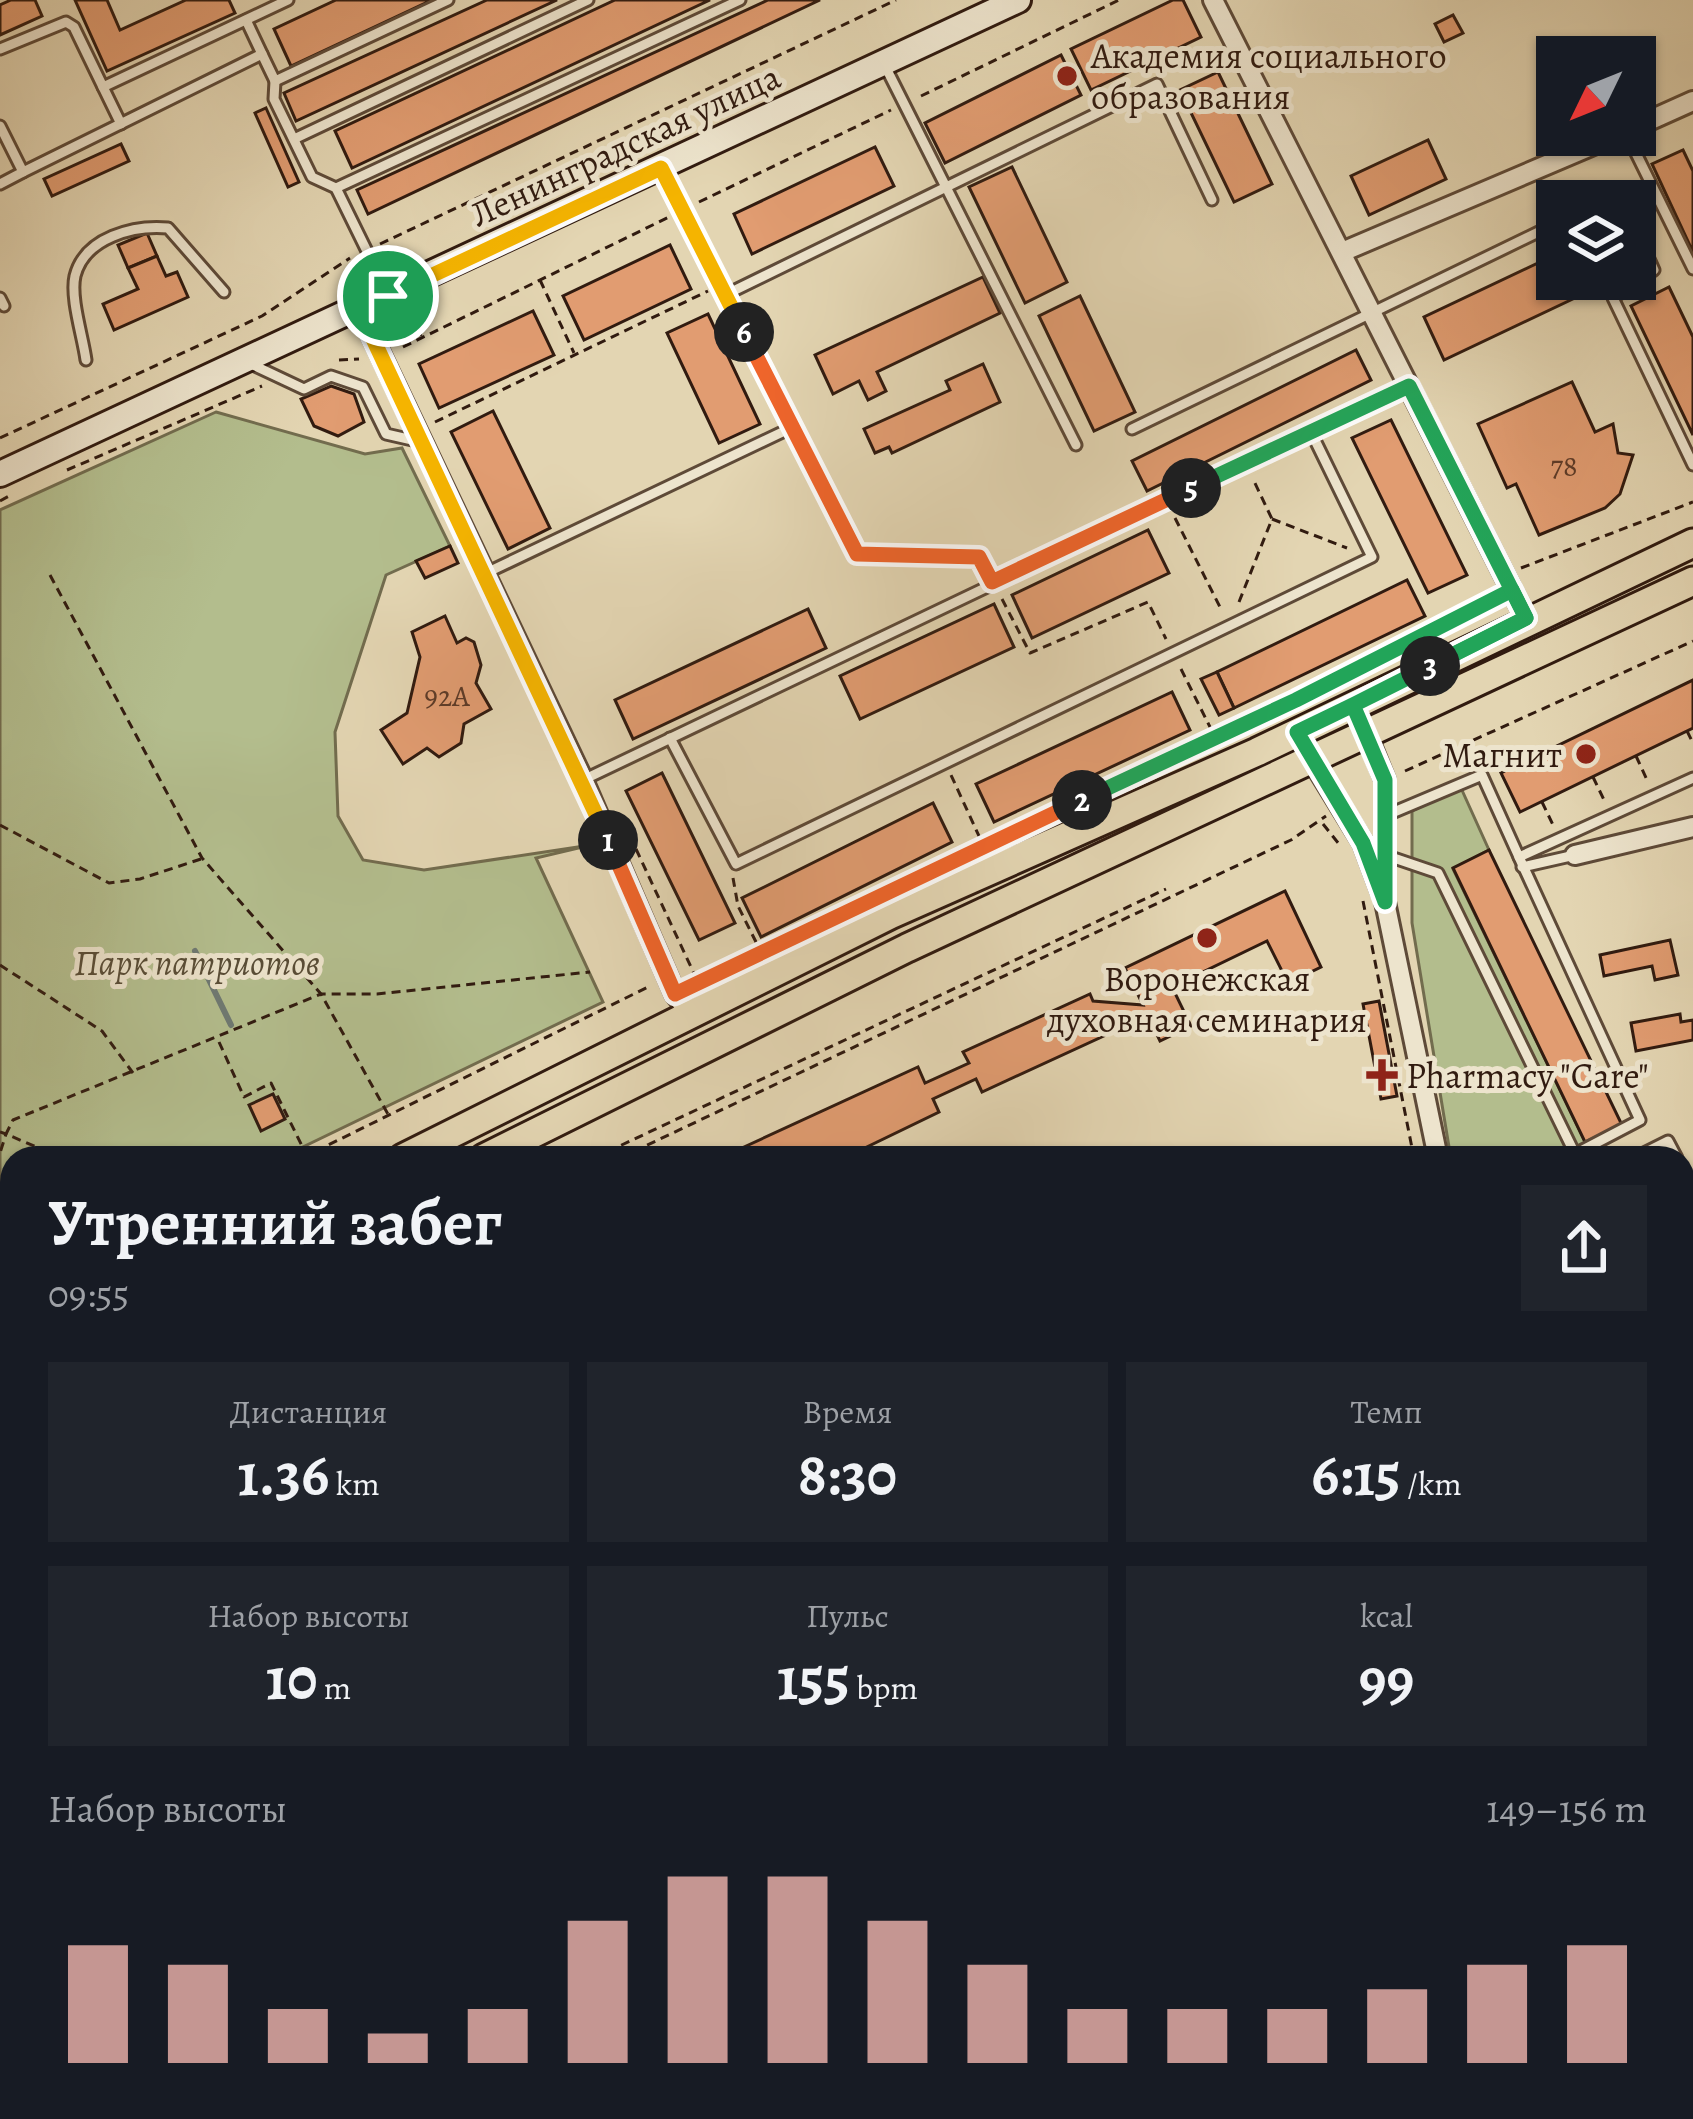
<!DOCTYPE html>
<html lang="ru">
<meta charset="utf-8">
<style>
:root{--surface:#171b24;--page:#20242c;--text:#f1f3f6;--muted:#9ea1a6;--accent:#c59692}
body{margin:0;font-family:Alegreya,serif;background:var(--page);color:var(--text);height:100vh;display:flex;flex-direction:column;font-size:45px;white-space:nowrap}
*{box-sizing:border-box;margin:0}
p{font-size:39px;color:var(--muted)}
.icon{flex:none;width:66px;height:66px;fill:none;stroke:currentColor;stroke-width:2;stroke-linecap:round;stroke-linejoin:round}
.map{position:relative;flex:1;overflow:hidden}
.details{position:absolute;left:0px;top:1146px;width:1695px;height:975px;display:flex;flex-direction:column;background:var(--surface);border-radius:36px 36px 0 0;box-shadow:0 3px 9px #0004}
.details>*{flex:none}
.needle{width:78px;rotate:227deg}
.buttons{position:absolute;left:1536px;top:36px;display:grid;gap:24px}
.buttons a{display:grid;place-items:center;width:120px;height:120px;border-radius:0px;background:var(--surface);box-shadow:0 3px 9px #0004;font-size:60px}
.pin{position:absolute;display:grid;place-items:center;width:102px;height:102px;color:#fff;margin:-51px;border:6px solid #fff;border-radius:50%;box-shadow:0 3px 12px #0007}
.km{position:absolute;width:60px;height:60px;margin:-30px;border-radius:50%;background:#222;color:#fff;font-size:33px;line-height:60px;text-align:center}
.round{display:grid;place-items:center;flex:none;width:126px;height:126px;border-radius:0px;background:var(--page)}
.overview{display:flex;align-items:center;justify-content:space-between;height:204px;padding:0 48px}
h1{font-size:66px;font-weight:700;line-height:90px}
.metrics{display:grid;grid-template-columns:repeat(3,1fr);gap:18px;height:204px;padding:12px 48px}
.metrics div{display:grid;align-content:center;border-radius:0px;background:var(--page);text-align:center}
.metrics b{font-size:60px;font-weight:700}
.metrics small{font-size:33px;font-weight:400}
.metrics p{font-size:33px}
.chart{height:336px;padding:24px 48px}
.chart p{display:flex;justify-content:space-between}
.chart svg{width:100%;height:216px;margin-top:12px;stroke:var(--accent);stroke-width:6}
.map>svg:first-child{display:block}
.green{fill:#b3bd8d;stroke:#726c4e;stroke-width:3}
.water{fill:#97b7b5;stroke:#6e7973;stroke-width:3}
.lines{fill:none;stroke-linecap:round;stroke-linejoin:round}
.stream{stroke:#6e7973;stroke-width:6}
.building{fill:#e19c71;stroke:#311b10;stroke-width:3}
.service-casing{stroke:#5e4a38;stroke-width:15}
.minor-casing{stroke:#5e4a38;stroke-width:24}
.secondary-casing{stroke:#311b10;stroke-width:30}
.primary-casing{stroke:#311b10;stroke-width:33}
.path{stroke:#311b10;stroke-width:3;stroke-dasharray:9 6;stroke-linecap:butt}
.service{stroke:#ede4cd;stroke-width:9}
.minor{stroke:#ede4cd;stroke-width:18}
.secondary{stroke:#ede4cd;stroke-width:24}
.primary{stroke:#e3d5b2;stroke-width:27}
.split-1-casing{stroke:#fff;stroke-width:24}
.split-2-casing{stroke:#fff;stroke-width:24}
.split-3-casing{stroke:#fff;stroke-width:24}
.split-4-casing{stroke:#fff;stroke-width:24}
.split-5-casing{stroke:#fff;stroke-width:24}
.split-6-casing{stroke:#fff;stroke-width:24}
.split-7-casing{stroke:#fff;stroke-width:24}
.split-1{stroke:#f5b400;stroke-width:15}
.split-2{stroke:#f0652b;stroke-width:15}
.split-3{stroke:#22a559;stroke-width:15}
.split-4{stroke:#22a559;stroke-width:15}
.split-5{stroke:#22a559;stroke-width:15}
.split-6{stroke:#f0652b;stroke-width:15}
.split-7{stroke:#f5b400;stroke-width:15}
.poi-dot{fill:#8f2418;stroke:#ede4cd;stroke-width:4.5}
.labels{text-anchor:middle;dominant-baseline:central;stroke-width:10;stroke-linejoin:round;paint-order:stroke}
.number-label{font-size:30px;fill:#5d3b28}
.poi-label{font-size:36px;fill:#311b10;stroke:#ede4cd;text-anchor:start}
.street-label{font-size:36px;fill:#311b10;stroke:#ede4cd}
.park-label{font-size:36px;font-style:italic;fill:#584c36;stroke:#ede4cd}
</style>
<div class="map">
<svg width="1693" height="2119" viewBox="0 0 1693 2119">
<rect width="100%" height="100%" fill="#e3d5b2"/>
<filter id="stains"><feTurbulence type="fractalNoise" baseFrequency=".00167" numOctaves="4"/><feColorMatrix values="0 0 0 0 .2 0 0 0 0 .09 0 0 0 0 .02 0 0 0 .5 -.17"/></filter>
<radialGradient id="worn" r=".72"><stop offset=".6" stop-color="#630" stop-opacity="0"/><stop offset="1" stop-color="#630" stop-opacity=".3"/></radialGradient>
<!-- green -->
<g class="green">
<path d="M216 412 365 454 402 448 450 546 386 575 335 732 338 816 363 860 424 870 591 845 536 858 603 1002 280 1158H12V1283L0 1289V510Z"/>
<path d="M1461 788 1489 850 1453 869 1593 1158H1452L1450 1153 1412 923V811Z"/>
<path d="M12 1459V1836L0 1840V1465Z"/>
<path d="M798 2109H1575L1577 2119H811Z"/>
</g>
<!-- water -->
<path class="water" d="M12 1836V2109H798L811 2119H0V1840Z"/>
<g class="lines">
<!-- stream -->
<path class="stream" d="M195 951 231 1025"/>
</g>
<!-- building -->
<g class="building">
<path d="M11 0H35L42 16 0 35V5Z"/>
<path d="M75 0H107L120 30 186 0H229L235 13 107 71Z"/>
<path d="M336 0H432L291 66 274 29Z"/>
<path d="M487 0H557L296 121 284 93Z"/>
<path d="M615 0H710L352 168 335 131Z"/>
<path d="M768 0H820L368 214 357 190Z"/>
<path d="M1173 0H1183L1201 37 1091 90 1071 49Z"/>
<path d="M1453 15 1463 33 1444 42 1435 24Z"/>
<path d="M1061 55 1081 95 945 163 925 123Z"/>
<path d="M1218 72 1272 184 1234 202 1180 90Z"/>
<path d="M266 108 299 182 288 187 255 113Z"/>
<path d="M1428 140 1446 179 1369 215 1351 176Z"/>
<path d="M121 144 129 161 52 196 44 179Z"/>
<path d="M875 147 894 186 752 254 734 214Z"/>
<path d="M1683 150 1693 171V252L1652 164Z"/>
<path d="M1012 167 1067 282 1025 303 969 187Z"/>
<path d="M147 233 157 256 128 268 118 245Z"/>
<path d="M670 245 691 289 584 340 563 296Z"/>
<path d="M1557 254V279H1615L1444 360 1424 317Z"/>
<path d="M157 256 166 276 177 272 188 297 114 330 103 304 138 289 128 268Z"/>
<path d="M983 277 1000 313 877 372 886 391 868 400 859 381 833 394 815 355Z"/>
<path d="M1669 287 1693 337V435L1631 306Z"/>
<path d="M1080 296 1135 412 1094 431 1039 316Z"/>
<path d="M533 311 554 355 439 408 419 364Z"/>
<path d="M708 314 760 424 719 443 667 333Z"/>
<path d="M1356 350 1371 380 1147 491 1132 461Z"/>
<path d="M983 364 1000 402 892 453 889 447 875 453 864 429 950 390 946 381Z"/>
<path d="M1572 382 1595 432 1613 424 1618 453 1633 455 1620 494 1605 508 1539 535 1516 484 1507 488 1478 424Z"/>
<path d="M331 386 354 394 364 422 338 436 314 426 301 399Z"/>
<path d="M493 411 550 528 508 549 451 432Z"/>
<path d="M1391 420 1467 575 1428 593 1352 438Z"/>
<path d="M1148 530 1169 573 1032 638 1012 595Z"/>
<path d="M450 546 458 563 425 578 416 561Z"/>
<path d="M1407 580 1425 616 1234 708 1217 672Z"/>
<path d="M994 604 1014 647 860 719 840 676Z"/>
<path d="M808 609 826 648 633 739 615 700Z"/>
<path d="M445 616 457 643 466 638 474 642 481 665 476 683 491 709 464 724 461 743 439 757 427 748 403 764 381 730 407 713 420 657 412 632Z"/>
<path d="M1217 672 1234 708 1219 715 1201 679Z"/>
<path d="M1693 680V728L1520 812 1501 773Z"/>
<path d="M1172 692 1190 730 994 822 976 784Z"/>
<path d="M662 773 735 923 699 940 626 791Z"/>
<path d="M933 803 952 842 761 937 742 898Z"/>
<path d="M1489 850 1622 1125 1585 1142 1453 868Z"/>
<path d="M1285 891 1321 967 1288 983 1267 941 1172 987 1191 1026 1160 1041 1149 1018 1100 1016 1108 1034 982 1092 976 1079 933 1099 939 1112 844 1158H720L918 1067 925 1083 969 1063 963 1052 1090 994 1093 1001 1143 1005 1125 968Z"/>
<path d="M1670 940 1678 975 1655 980 1652 966 1604 976 1600 955Z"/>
<path d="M1379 1001 1397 1096 1381 1099 1363 1004Z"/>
<path d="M1680 1014 1681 1022 1693 1020V1040L1636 1051 1631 1023Z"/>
<path d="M273 1094 285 1119 261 1131 249 1105Z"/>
<path d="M1690 1243 1693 1290 1683 1294V1247Z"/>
<path d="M1693 1531V1593L1683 1595V1532Z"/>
<path d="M1693 1733V1831L1683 1833V1734Z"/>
</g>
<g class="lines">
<defs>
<g id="service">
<path d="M0 49 66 22 74 27 103 87 288 0"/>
<path d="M262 54 275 81 448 0"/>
<path d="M884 64 1076 445"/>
<path d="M275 81 274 99 312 177 336 188 387 292"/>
<path d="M103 87 121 124"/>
<path d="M0 126 23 172 0 184"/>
<path d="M1627 135 1693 269"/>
<path d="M294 139 588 0"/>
<path d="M661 168 857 553"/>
<path d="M23 172 262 54 246 20"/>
<path d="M336 188 740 0"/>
<path d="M1602 201 1619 192 1623 201"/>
<path d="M1635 228 1654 270 1613 298 1693 465"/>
<path d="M725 295 1157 84 1212 200"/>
<path d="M0 298 4 306"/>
<path d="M86 360C83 337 70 298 75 276 85 237 134 225 168 228L224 292"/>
<path d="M251 364 304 389 331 376 363 387 386 434 421 442"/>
<path d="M1132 429 1557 223"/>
<path d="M484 574 793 427"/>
<path d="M670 738 736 864 1372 557 1311 432"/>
<path d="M583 780 1406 387"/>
<path d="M1387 815 1482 775 1519 857"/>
<path d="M1385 855 1438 873 1575 1154 1640 1120 1519 857 1693 778"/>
<path d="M1522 867 1575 855"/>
<path d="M1634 1158 1668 1141 1677 1158"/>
<path d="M1683 1170 1693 1189"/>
</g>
<g id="minor">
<path d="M1213 0 1526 618"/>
<path d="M1635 127 1693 101"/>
<path d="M1342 252 1617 135"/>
<path d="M359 309 583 780 675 994 692 1016"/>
<path d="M1363 725 1385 780V902L1438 1158"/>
<path d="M1307 752 1363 843 1381 891"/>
<path d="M1575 855 1693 827"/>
<path d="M1683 1324 1693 1320"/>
<path d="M1683 1666 1693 1667"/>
</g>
<path id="secondary" d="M0 474 1018 0"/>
<g id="primary">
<path d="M403 1158 890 915 1257 752 1693 543"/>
<path d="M484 1158 907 948 1693 581"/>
<path d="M0 1348 12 1342"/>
<path d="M0 1385 12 1379"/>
</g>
</defs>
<!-- service casing -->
<use href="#service" class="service-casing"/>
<!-- minor casing -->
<use href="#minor" class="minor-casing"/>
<!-- secondary casing -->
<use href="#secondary" class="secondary-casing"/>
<!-- primary casing -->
<use href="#primary" class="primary-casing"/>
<!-- path -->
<g class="path">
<path d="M921 96 1119 0"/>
<path d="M699 202 891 110"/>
<path d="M380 244 896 0"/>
<path d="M540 280 574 353"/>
<path d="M408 306 421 336"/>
<path d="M403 347 669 217"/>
<path d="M339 360 359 359"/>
<path d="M435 422 708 291"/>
<path d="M0 438 262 316 350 258"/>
<path d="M67 470 262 386"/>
<path d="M0 501 9 496"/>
<path d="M1175 518 1222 611"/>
<path d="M1272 519 1347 548"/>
<path d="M871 554 979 557 986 570"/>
<path d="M1521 568 1693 502"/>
<path d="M50 575 202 858 321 994 389 1116"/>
<path d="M1002 599 1030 653 1148 602 1166 639"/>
<path d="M1239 602 1272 519 1253 479"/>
<path d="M1181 669 1214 735"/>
<path d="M1687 731 1693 743"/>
<path d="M1636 756 1648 782"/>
<path d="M1405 771 1693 641"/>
<path d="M951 775 984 847"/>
<path d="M1593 777 1605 802"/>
<path d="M1542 802 1554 827"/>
<path d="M1039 820 1296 700 1495 599"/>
<path d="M1323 824 1339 844"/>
<path d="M0 825 109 883 140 879 201 859"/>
<path d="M636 849 698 982"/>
<path d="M733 878 738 906 761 952"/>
<path d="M1363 901 1414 1158"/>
<path d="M0 965 102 1031 133 1073"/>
<path d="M219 1042 244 1097 271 1083 306 1154"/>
<path d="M0 1132 6 1134 0 1153"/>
<path d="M62 1158 6 1134 13 1120 321 994H377L590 972"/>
<path d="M302 1158 650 986"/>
<path d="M594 1158 1166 889"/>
<path d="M620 1158 1291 840 1326 816"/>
<path d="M0 1224 12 1229"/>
<path d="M0 1259 12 1285"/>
<path d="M0 1300 12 1294"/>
<path d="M0 1436 12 1430"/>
<path d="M0 1445 12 1439"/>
<path d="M0 1489 12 1484"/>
<path d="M0 1552 12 1547"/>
<path d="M0 1763 12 1760"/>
<path d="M1102 2109V2119"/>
<path d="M1194 2109 1219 2119"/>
<path d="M1327 2109 1353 2119"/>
<path d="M801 2119 807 2112"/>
<path d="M1006 2119 1008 2109"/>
</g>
<!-- service -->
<use href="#service" class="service"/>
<!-- minor -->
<use href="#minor" class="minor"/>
<!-- secondary -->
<use href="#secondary" class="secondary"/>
<!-- primary -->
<use href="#primary" class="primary"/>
</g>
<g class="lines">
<defs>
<path id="split-1" d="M388 296 359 309 608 840"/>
<path id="split-2" d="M608 840 675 994 1082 800"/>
<path id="split-3" d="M1082 800 1296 700 1512 590 1526 618 1430 666"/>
<path id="split-4" d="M1421 671C1380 692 1339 712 1297 732L1363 843 1385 902V780L1353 705 1430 666"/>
<path id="split-5" d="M1191 488 1409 386 1526 618 1421 671"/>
<path id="split-6" d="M744 332 857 554 979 557 992 582 1191 488"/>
<path id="split-7" d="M388 296 661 168 744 332"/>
</defs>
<!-- split-1 casing -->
<use href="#split-1" class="split-1-casing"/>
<!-- split-2 casing -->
<use href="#split-2" class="split-2-casing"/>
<!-- split-3 casing -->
<use href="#split-3" class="split-3-casing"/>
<!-- split-4 casing -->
<use href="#split-4" class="split-4-casing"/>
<!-- split-5 casing -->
<use href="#split-5" class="split-5-casing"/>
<!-- split-6 casing -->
<use href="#split-6" class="split-6-casing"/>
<!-- split-7 casing -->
<use href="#split-7" class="split-7-casing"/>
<!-- split-1 -->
<use href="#split-1" class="split-1"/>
<!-- split-2 -->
<use href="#split-2" class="split-2"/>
<!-- split-3 -->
<use href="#split-3" class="split-3"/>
<!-- split-4 -->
<use href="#split-4" class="split-4"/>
<!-- split-5 -->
<use href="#split-5" class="split-5"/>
<!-- split-6 -->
<use href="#split-6" class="split-6"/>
<!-- split-7 -->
<use href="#split-7" class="split-7"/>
</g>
<!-- markers -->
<g class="poi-dot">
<circle cx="1067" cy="76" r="12"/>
<circle cx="1586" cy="754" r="12"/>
<circle cx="1207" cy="938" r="12"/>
<path d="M1376 1057h12v12h12v12h-12v12h-12v-12h-12v-12h12z"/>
</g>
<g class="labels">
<!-- number labels -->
<g class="number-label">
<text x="1564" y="466">78</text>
<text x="447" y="696">92А</text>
</g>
<!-- poi labels -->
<g class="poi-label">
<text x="1091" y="55">Академия социального<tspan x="1091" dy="41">образования</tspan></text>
<text x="1562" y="754" text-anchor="end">Магнит</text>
<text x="1207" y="978" text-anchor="middle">Воронежская<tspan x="1207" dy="41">духовная семинария</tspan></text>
<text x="1406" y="1075">Pharmacy "Care"</text>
</g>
<!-- street labels -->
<g class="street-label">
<text transform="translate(625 145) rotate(-25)">Ленинградская улица</text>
</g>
<!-- park labels -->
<g class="park-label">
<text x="197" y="962">Парк патриотов</text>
</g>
</g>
<rect width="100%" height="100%" filter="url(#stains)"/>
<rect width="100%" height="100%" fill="url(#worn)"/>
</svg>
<div class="buttons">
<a><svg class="needle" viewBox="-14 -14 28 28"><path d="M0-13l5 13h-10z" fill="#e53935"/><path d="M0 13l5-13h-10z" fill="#9ea1a6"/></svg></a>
<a><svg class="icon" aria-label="layers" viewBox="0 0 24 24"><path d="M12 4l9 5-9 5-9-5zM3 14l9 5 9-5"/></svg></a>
</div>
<div class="pin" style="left:388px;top:296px;background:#1e9e55"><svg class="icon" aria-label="arrive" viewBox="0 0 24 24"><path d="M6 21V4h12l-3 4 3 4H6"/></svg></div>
<b class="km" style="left:608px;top:840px">1</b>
<b class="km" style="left:1082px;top:800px">2</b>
<b class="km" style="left:1430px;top:666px">3</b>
<b class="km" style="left:1191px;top:488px">5</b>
<b class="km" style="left:744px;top:332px">6</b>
<section class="details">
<div class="overview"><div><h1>Утренний забег</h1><p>09:55</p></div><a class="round"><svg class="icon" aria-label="share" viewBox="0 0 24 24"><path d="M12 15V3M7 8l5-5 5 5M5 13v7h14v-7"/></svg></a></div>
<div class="metrics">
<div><p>Дистанция</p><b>1.36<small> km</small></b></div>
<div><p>Время</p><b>8:30</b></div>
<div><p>Темп</p><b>6:15<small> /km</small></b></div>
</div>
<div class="metrics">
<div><p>Набор высоты</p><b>10<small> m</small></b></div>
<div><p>Пульс</p><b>155<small> bpm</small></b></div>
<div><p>kcal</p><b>99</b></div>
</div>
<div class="chart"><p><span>Набор высоты</span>149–156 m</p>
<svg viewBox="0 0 160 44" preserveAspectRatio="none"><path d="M5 44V20M15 44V24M25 44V33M35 44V38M45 44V33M55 44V15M65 44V6M75 44V6M85 44V15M95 44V24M105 44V33M115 44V33M125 44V33M135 44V29M145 44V24M155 44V20"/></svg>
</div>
</section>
</div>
